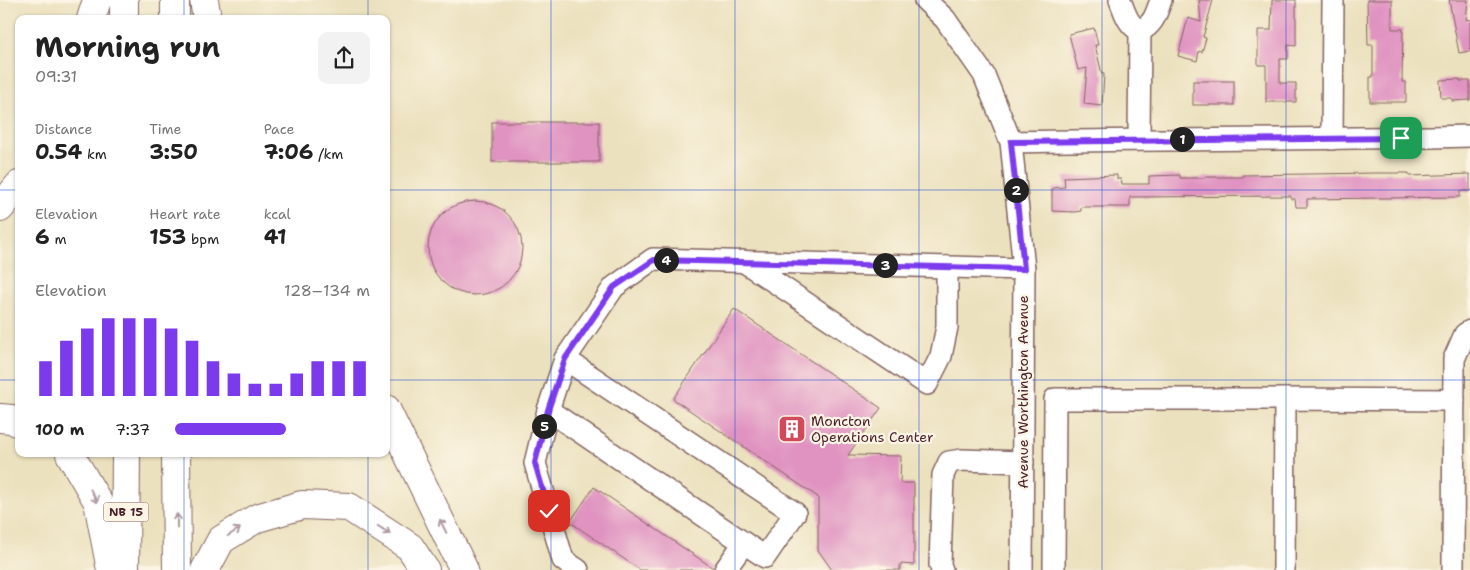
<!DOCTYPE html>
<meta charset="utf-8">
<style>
:root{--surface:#fff;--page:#f2f2f2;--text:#222;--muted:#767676;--accent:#7c3aed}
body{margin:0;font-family:"Shantell Sans",sans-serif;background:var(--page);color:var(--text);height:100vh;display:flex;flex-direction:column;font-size:19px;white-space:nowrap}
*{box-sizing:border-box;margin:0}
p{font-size:16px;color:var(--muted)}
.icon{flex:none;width:28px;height:28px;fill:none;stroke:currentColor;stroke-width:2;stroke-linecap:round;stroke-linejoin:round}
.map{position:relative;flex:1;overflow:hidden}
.drawer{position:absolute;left:15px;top:15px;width:375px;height:442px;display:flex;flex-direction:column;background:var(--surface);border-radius:10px;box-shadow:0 1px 4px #0004}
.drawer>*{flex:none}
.pin{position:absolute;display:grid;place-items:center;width:42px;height:42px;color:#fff;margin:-21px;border-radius:10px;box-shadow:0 2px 8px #0006}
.km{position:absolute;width:25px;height:25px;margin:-12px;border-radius:50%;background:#222;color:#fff;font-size:14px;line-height:25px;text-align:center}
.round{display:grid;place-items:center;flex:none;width:52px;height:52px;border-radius:10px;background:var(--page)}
.summary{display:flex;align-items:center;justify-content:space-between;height:85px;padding:0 20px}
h1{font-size:28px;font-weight:700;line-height:38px}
.figures{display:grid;grid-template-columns:repeat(3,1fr);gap:8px;height:85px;padding:5px 20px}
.figures div{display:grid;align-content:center}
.figures b{font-size:21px;font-weight:700}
.figures small{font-size:14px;font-weight:400}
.figures p{font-size:14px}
.chart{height:140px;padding:10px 20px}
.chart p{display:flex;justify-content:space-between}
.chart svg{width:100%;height:90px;margin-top:5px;stroke:var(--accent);stroke-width:6}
ul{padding:0 20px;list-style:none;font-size:16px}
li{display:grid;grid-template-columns:80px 60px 1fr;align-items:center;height:38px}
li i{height:12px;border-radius:6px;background:var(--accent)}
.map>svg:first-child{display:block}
.building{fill:#e093c1}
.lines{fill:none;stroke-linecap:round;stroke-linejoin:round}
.minor-casing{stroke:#82635e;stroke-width:24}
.highway-casing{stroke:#82635e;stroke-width:30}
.minor{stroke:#fff;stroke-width:21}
.highway{stroke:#fff;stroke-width:28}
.oneway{stroke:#ae9aa0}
.route-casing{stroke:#fff;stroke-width:10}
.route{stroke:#7c3aed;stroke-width:6}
.grid{fill:none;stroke:#1d4ed8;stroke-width:1;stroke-opacity:0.55}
.labels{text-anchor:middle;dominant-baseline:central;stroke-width:4.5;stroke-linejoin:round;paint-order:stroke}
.shield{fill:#fcf5e5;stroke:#7f5f63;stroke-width:1}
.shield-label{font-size:12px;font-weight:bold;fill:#4a1f2b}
.street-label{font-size:14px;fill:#4a1f2b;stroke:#fcf5e5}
.poi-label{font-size:14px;fill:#4a1f2b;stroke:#fcf5e5;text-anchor:start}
</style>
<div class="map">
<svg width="1470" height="570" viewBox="0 0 1470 570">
<rect width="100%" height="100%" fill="#fcf5e5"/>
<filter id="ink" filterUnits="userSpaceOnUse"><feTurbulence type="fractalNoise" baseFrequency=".02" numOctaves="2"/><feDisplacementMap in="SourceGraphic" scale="10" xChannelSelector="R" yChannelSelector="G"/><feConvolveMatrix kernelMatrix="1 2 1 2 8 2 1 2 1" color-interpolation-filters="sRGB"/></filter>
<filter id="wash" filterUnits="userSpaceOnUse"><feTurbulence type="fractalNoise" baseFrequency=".0096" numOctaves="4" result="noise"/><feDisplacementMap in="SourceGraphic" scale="20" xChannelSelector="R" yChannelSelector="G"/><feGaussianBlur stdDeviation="1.12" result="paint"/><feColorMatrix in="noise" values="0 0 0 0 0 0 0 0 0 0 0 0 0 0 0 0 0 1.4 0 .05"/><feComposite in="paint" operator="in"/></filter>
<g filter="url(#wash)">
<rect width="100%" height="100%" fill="#ebe1be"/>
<g id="blocks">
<!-- building -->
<g class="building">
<path d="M1199 0H1213L1203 37 1206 38 1202 52 1199 51 1197 61 1178 56 1188 18 1201 22Z"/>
<path d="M1272 0H1296V46L1288 45V59H1280V83H1296V102H1266V65H1258V30H1271Z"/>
<path d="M1367 0H1392V29H1403L1402 82H1406V102H1370V77H1373V45H1368Z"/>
<path d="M1449 0H1468L1466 20 1470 19V51L1459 53Z"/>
<path d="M1094 28 1098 45H1095L1102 74H1104L1102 106 1084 104 1087 68 1078 70 1069 34Z"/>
<path d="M1460 79V81H1470V100L1452 101V98H1441L1440 80Z"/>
<rect x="1193" y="81" width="41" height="24"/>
<rect x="492" y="122" width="107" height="40"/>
<path d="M1376 173H1409V176L1470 174V191H1460V197L1307 199V207H1296L1295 199H1291V196L1130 197V207H1081V211L1074 212 1052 211V189L1054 188 1065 187 1064 177 1117 175V179H1121L1122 184H1149V176L1180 175V178H1204V177H1243V175Z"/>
<circle cx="475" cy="248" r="47"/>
<path d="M734 309 881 408 848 455 901 456 900 483H914V565L900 564V570H832L818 550V497L673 399Z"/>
<path d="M594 487 713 568V570H640L570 522Z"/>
</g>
</g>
</g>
<g filter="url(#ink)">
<use href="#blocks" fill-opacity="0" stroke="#82635e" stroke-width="1"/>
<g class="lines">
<defs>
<g id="minor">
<path d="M925 0 945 19 984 75 1011 142 1024 269 1022 570"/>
<path d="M1120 0C1125 13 1128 25 1140 31"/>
<path d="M1140 31C1154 24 1156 14 1161 0"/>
<path d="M1139 139 1140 31"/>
<path d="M1332 139 1333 0"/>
<path d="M1011 142C1164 139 1317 140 1470 136"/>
<path d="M743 261 927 384 941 356 947 327V267"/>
<path d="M565 359 795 513 765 557 744 543"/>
<path d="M548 410 744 543 725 570"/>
<path d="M578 570 563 560 535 463 548 410 565 359 614 287 653 259 1024 269"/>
<path d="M942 570 940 565 943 475 949 462 962 460 1023 462"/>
<path d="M1054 570 1055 399H1285"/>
<path d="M1284 570 1285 399 1454 400"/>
<path d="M1453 570 1454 359 1465 334 1470 331"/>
</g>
<g id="highway">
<path d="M124 0V19"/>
<path d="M175 0V19"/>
<path d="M204 0 207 19"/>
<path d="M91 19 97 0"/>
<path d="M0 208 19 185"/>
<path d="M386 409 464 570"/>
<path d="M0 418 12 419 19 423"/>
<path d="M70 454 98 502 111 570"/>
<path d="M176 454 177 570"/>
<path d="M125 570 126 454"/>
<path d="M205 570 221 540 257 518 302 505 349 507 410 547 425 570"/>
</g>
</defs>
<!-- minor casing -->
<use href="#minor" class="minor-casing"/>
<!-- highway casing -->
<use href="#highway" class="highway-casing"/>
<!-- minor -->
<use href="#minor" class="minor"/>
<!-- highway -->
<use href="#highway" class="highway"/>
</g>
<!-- one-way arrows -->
<defs><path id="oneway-shaft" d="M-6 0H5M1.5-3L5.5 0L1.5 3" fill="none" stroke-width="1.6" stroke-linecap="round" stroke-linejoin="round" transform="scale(1.25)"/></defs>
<g class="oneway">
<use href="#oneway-shaft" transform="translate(94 496) rotate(62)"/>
<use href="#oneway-shaft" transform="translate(177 521) rotate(-90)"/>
<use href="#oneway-shaft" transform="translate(443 526) rotate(-116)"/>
<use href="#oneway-shaft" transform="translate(384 530) rotate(33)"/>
<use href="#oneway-shaft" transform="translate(234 532) rotate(-32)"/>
</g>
</g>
<g class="lines" filter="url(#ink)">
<defs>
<path id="route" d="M549 511 535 463 548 410 565 359 614 287 654 260 1024 269 1011 142 1401 138"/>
</defs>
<!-- route casing -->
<use href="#route" class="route-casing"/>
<!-- route -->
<use href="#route" class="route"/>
</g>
<!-- grid -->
<path class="grid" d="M184 0V19M368 0V19M551 0V570M735 0V570M919 0V570M1102 0V570M1286 0V570M0 190H19M386 190H1470M0 380H19M386 380H1470M184 454V570M368 454V570"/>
<!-- icons -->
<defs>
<symbol id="building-square" viewBox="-11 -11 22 22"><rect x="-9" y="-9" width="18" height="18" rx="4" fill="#d1495b" stroke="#fcf5e5"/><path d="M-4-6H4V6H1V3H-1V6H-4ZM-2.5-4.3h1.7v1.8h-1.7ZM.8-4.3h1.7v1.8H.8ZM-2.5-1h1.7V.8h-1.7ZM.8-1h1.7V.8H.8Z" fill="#fff"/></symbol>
</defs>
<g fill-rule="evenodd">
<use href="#building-square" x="776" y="413" width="32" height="32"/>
</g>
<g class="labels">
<!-- shield labels -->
<rect class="shield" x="103.5" y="502.5" width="45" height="19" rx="4"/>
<g class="shield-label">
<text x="126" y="512">NB 15</text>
</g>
<!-- street labels -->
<g class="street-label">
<text transform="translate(1023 392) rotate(-90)">Avenue Worthington Avenue</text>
</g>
<!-- poi labels -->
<g class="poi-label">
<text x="811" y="421">Moncton<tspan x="811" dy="16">Operations Center</tspan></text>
</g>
</g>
</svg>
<div class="pin" style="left:1401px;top:138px;background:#1e9e55"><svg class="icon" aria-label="arrive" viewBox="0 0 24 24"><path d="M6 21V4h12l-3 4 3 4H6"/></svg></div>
<div class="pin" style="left:549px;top:511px;background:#d93025"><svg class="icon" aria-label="check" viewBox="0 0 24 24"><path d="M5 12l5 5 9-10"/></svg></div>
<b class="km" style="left:1182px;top:139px">1</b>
<b class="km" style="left:1016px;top:190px">2</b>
<b class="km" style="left:885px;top:265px">3</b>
<b class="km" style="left:666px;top:260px">4</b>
<b class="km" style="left:544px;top:426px">5</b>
<section class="drawer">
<div class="summary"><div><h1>Morning run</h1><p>09:31</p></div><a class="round"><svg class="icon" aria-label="share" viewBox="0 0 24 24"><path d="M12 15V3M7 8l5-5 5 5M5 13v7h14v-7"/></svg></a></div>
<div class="figures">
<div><p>Distance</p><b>0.54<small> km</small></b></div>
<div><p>Time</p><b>3:50</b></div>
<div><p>Pace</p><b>7:06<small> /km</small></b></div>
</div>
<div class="figures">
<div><p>Elevation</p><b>6<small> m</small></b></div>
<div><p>Heart rate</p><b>153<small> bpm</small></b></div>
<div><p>kcal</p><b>41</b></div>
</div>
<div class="chart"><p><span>Elevation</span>128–134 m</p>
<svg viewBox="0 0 160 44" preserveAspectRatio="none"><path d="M5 44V27M15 44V17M25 44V11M35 44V6M45 44V6M55 44V6M65 44V11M75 44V17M85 44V27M95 44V33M105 44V38M115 44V38M125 44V33M135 44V27M145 44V27M155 44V27"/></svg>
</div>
<ul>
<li><b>100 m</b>7:37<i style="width:57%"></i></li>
</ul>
</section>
</div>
